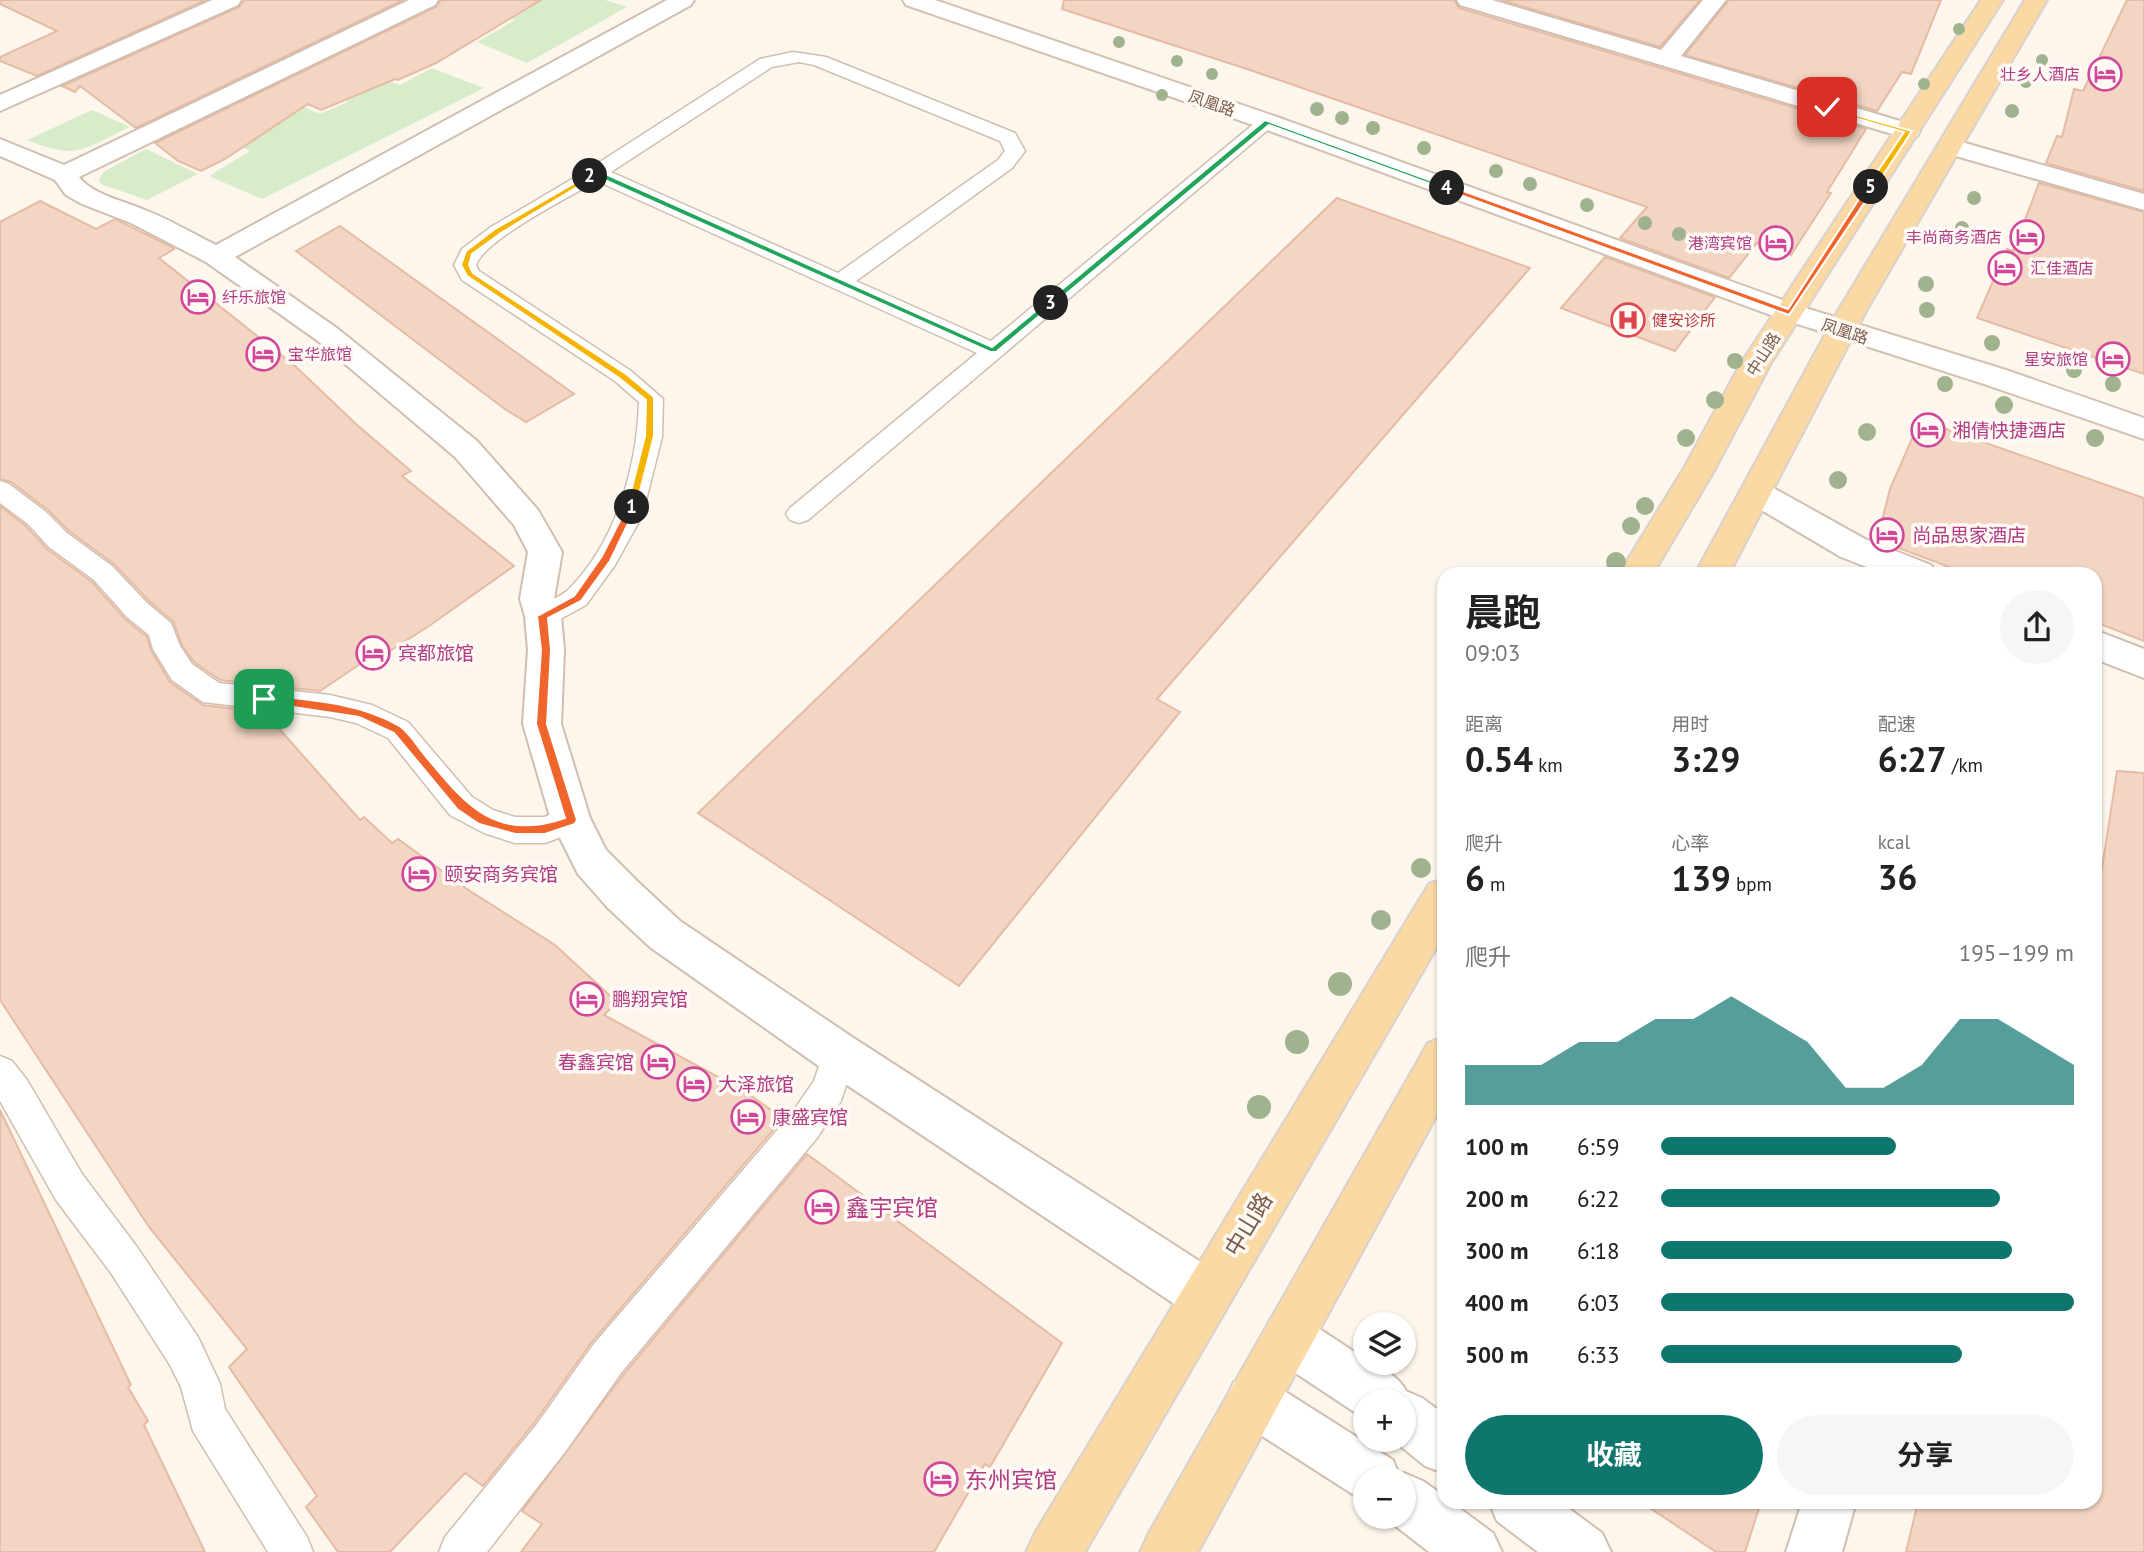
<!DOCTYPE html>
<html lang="zh">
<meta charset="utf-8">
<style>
:root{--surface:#fff;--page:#f6f6f6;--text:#222;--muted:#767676;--accent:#0f766e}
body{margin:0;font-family:"PT Sans","Noto Sans SC",sans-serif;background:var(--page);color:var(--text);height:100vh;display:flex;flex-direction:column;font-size:26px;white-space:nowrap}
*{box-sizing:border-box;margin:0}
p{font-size:23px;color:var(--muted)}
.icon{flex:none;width:38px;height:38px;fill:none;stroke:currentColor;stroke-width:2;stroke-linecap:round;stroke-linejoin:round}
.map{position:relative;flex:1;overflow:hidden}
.panel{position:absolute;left:1437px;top:567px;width:665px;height:942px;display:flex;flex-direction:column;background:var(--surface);border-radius:21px;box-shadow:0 2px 5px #0004}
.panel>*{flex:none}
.buttons{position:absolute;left:1353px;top:1312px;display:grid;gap:14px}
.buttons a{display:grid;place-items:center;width:63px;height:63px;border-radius:50%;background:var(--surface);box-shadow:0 2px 5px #0004;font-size:35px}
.pin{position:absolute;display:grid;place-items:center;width:60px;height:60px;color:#fff;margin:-30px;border-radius:14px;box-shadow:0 4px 10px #0006}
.km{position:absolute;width:35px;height:35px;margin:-18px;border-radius:50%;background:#222;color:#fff;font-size:19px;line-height:35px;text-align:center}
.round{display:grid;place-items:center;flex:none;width:74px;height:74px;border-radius:37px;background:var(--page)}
.overview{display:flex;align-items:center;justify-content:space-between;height:119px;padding:0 28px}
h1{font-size:38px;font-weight:700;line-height:52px}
.figures{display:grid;grid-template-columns:repeat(3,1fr);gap:10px;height:119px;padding:7px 28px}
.figures div{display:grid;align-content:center}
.figures b{font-size:35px;font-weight:700}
.figures small{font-size:19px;font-weight:400}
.figures p{font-size:19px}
.chart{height:196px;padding:14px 28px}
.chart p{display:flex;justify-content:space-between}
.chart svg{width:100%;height:126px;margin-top:7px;fill:var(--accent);opacity:.7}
.button{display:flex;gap:14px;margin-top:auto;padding:14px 28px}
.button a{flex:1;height:80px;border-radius:42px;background:var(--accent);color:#fff;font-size:28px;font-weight:700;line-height:80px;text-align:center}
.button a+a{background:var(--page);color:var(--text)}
ul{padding:0 28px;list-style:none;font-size:23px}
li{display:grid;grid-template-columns:112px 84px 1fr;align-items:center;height:52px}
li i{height:18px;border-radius:9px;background:var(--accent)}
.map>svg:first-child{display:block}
.green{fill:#d8ecc9}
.building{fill:#f3d5c3;stroke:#e6bba3;stroke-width:2}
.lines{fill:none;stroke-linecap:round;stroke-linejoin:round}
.lane-casing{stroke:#d1beb0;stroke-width:3}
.street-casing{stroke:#d1beb0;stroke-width:4}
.secondary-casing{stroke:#d6c0b0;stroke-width:4}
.primary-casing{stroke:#dad1cd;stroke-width:4}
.lane{fill:#fff;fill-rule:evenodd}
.street{fill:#fff;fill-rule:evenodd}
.secondary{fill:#fff;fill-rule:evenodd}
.primary{fill:#fbd9a5;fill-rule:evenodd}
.tree{fill:#a0b28e}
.split-1{fill:#f0652b;stroke:#fff;stroke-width:2}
.split-2{fill:#f5b400;stroke:#fff;stroke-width:2}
.split-3{fill:#22a559;stroke:#fff;stroke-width:2}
.split-4{fill:#22a559;stroke:#fff;stroke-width:2}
.split-5{fill:#f0652b;stroke:#fff;stroke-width:2}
.split-6{fill:#f5b400;stroke:#fff;stroke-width:2}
.labels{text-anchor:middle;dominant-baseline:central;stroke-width:7;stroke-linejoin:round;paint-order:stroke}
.far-hotel-label{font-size:16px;fill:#b23c85;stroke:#fffaf3;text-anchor:end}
.far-street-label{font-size:16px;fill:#7a5c4d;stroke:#fffaf3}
.far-health-label{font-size:16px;fill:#be3a42;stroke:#fffaf3;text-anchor:start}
.hotel-label{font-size:19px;fill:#b23c85;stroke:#fffaf3;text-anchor:start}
.near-hotel-label{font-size:23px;fill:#b23c85;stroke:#fffaf3;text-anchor:start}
.near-street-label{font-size:23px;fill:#7a5c4d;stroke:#fffaf3}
</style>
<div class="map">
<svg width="2144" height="1552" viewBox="0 0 2144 1552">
<rect width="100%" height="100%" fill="#fdf6ec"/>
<!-- green -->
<g class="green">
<path d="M462 0H605L627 7 527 63 477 42 515 20Z"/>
<path d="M338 61 400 85 432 68 484 88 262 199 209 176 250 151 197 124 269 92 320 114 348 102 298 78Z"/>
<path d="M92 110 130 127C82 149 79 161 27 140Z"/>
<path d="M146 149 198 174 147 200 101 184 99 179 105 171Z"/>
</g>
<!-- building -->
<g class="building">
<path d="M0 0H206L37 76 0 61V57L57 31 0 4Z"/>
<path d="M244 0H403L136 128 80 86 75 92 62 86 239 7Z"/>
<path d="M441 0H541L436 63 398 80 395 79 321 110 308 104 225 159 201 171 178 161 155 143 436 7Z"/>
<path d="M1064 0H1454L1459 8 1866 129 1827 192 1831 193 1791 255 1757 243 1729 278 1620 238 1647 207 1250 70 1062 9Z"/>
<path d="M1501 0H1700L1660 47Z"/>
<path d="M1729 0H1941L1911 74 1902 72 1877 111 1685 55Z"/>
<path d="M2127 0H2144V191L2046 163 2057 136 2062 137 2074 89 2083 91Z"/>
<path d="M2039 183 2144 212V374L1977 318 2007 249 2013 251Z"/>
<path d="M1337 198 1530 268 1157 699 1180 712 959 986 698 813Z"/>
<path d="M40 201 96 229 115 219 172 247 174 249 159 258 295 366 357 425 411 471 402 476 514 566 429 626 366 666 363 662 320 691 220 680 194 662 182 645 173 621 149 601 114 564 69 531 48 510 11 482 0 479V222Z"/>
<path d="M340 226 574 394 526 422 506 410 296 251Z"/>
<path d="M1605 257 1715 297 1675 351 1561 308Z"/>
<path d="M1920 420 2144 498V641L2095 622V574H1968L1877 540 1890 489Z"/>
<path d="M0 506 26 526 47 549 92 582 125 619 147 637 151 650 170 682 203 705 287 715 274 723 360 820 364 817 392 843 398 839 470 891 555 945 617 1002 604 1015 746 1092 781 1117 772 1128 774 1129 591 1343 535 1422 483 1486 465 1473 390 1552H338L306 1507 317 1496 229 1367 247 1349 149 1227 0 1000Z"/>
<path d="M2117 771 2144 773V1552H1906L1918 1502H2095V914Z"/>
<path d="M0 1110 131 1385 128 1387 148 1421 144 1425 205 1552H0Z"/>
<path d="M807 1154 1062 1343 990 1467 985 1464 934 1552H521L542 1524 522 1511 623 1375Z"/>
<path d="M1641 1502H1761L1745 1552H1716Z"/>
</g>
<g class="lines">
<defs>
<g id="lane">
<path d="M793 52 826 57 1015 133 1025 151 1012 168 856 281 991 341 1261 118 1268 116 1277 122 808 520 799 523 790 520 786 514 790 508 977 353 597 181C571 196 484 240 476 265L479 271 631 371 663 399 662 437 642 516 615 565 586 605 553 623 543 626 533 623 529 616C538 601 557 601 569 589 616 542 637 467 639 402L615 381 462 280 454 265 462 249 491 227 589 169 760 59ZM799 62 814 65 1000 141 1005 151 998 160 838 273 611 172 772 67Z"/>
<path d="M0 481 9 484 46 512 67 533 112 566 147 603 171 623 180 646 192 664 219 683 330 695 372 705 408 722 472 797 493 810 515 817H544L571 807 582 811 586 820 582 829 545 843H515L484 833 450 815 388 738 356 723 330 717 203 702 172 680 153 649 149 635 127 617 94 580 49 547 28 524 0 503Z"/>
<path d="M839 1038 851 1042 856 1054 841 1101 817 1138 621 1373 565 1452 487 1552H439L445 1537 537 1424 593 1345 791 1114 814 1081 827 1042Z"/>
<path d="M0 1056 12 1061 27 1080 82 1174 137 1247 198 1337 220 1384 225 1409 307 1537 313 1552H268L193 1431 181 1387 170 1365 111 1273 56 1200 0 1101Z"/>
</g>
<g id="street">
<path d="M212 0H241L238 5 0 111V95Z"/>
<path d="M409 0H438L435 5 79 177C94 196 126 201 147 211 171 220 193 234 216 245L667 0H694L691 5 235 257 338 329 477 441 538 510 562 552 554 599 561 616 564 650 561 724 590 818 606 850 638 882 680 921 855 1039 1224 1277 1231 1295 1224 1313 1206 1320 1188 1313 823 1069 650 947 608 908 578 874 551 820 523 724 528 650 525 616 520 599 528 552 514 525 455 457 318 341 206 262 131 223 82 204 66 195 55 180 0 156V139L64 165Z"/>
<path d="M1457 0H1492L1661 50 1703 0H1726L1681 56 1917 126 1920 131 1917 136 1908 138 1899 136 1460 5Z"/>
<path d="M1951 139 2144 194V210L1942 152 1938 147 1942 142Z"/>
<path d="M1757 482 1768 485 1865 539 1931 565 1936 574H1885L1841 557 1746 501 1741 493 1746 485Z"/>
<path d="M2095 630 2144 649V678L2095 659Z"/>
<path d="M1288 1313 1306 1320 1365 1359V1363C1378 1363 1401 1379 1406 1391L1422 1398 1444 1414V1473L1425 1466 1393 1440H1404V1402H1365V1419L1270 1356 1263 1338 1270 1320Z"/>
<path d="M1252 1374 1270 1382 1393 1460 1399 1475 1404 1473 1423 1481 1444 1496V1502H1451L1493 1533 1502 1552H1429L1384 1517H1404V1479H1365V1502L1234 1418 1226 1400 1234 1382Z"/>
<path d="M1489 1502H1560L1602 1533 1611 1552H1538L1497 1521Z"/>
<path d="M1802 1502H1856L1842 1552H1786Z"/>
</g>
<path id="secondary" d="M903 0H935L1277 117 1799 306 2006 370 2144 418V439L1984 384 1779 318 1259 127 906 5Z"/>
<g id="primary">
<path d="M1981 0H2003L1771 363 1715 469 1653 574H1619L1684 468 1741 363Z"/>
<path d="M2025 0H2047L1866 311 1729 574H1695L1838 311Z"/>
<path d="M1444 879V935L1085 1552H1026L1035 1533 1429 884Z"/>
<path d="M1444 1037V1102L1198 1552H1140L1149 1533 1428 1043Z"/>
</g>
</defs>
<!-- lane casing -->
<use href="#lane" class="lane-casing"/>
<!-- street casing -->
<use href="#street" class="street-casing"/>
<!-- secondary casing -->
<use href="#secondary" class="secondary-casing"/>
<!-- primary casing -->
<use href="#primary" class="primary-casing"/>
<!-- lane -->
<use href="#lane" class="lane"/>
<!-- street -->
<use href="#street" class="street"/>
<!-- secondary -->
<use href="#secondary" class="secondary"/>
<!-- primary -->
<use href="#primary" class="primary"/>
</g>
<!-- trees -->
<g class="tree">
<circle cx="1959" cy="29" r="6"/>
<circle cx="1119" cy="42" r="6"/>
<circle cx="2042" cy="60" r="6"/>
<circle cx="1177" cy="61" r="6"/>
<circle cx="1212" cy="74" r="6"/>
<circle cx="2026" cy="82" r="6"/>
<circle cx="1924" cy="84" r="6"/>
<circle cx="1162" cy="95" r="6"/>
<circle cx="1317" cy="109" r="7"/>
<circle cx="2012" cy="111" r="7"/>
<circle cx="1342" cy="118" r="7"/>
<circle cx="1373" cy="128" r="7"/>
<circle cx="1424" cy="148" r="7"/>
<circle cx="1496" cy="171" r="7"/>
<circle cx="1530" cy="184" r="7"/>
<circle cx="1974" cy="198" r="7"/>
<circle cx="1587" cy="205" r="7"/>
<circle cx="1645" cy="223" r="7"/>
<circle cx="1962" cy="228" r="7"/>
<circle cx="1679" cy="234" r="7"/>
<circle cx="1926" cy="284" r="8"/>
<circle cx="1927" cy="310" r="8"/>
<circle cx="1992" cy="343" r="8"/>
<circle cx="1735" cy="361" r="8"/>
<circle cx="2074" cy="370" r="8"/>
<circle cx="1945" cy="384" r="8"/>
<circle cx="2113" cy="384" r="8"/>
<circle cx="1715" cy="400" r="9"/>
<circle cx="2004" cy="405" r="9"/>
<circle cx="1867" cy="432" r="9"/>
<circle cx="1686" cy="438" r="9"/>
<circle cx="2095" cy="438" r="9"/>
<circle cx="1838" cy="480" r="9"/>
<circle cx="1645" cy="506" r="9"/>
<circle cx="1631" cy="526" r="9"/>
<circle cx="1616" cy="562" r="10"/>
<circle cx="1421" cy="868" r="10"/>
<circle cx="1381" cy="920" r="10"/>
<circle cx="1340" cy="984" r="12"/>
<circle cx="1297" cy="1042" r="12"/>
<circle cx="1259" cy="1107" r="12"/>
</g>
<!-- split-1 -->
<path class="split-1" d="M632 503 636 507 610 561 581 601 548 618 551 650 547 724 577 820 575 824 545 834H515L479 824 457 809 394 733 359 717 260 702 258 699 264 695C310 700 356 702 398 725 408 731 416 744 423 753 464 802 493 843 565 818L536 724 541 650 537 616 574 596 602 556 627 507Z"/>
<!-- split-2 -->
<path class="split-2" d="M590 174 592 178 501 233 472 254 469 265 473 273 626 374 654 397V436L636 507 632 510 627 507 645 436 646 400 619 378 467 276 461 265 466 251 495 229Z"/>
<!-- split-3 -->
<path class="split-3" d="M593 171H599L992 347 1048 301 1055 303 996 352H990L596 176 587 178V175Z"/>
<!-- split-4 -->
<path class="split-4" d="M1265 120 1451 188 1444 189 1269 125 1054 304H1048V301Z"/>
<!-- split-5 -->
<path class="split-5" d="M1447 185 1788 309 1868 185 1875 187 1789 315 1444 189Z"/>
<!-- split-6 -->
<path class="split-6" d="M1824 106 1912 131 1874 189 1867 187 1904 132 1824 109Z"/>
<!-- icons -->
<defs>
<symbol id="hotel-ring" viewBox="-11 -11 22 22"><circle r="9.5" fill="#fffaf3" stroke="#d1479c" stroke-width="1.5"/><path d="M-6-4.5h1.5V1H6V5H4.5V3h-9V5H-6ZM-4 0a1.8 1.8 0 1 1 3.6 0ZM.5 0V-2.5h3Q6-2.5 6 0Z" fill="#d1479c"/></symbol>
<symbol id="hospital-ring" viewBox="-11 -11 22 22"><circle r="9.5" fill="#fffaf3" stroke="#e0444e" stroke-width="1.5"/><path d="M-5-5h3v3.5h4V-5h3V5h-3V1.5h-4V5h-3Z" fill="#e0444e"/></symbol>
</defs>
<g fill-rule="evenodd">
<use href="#hotel-ring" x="2086" y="55" width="38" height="38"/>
<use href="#hotel-ring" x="2008" y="218" width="38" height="38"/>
<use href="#hotel-ring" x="1757" y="224" width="38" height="38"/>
<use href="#hotel-ring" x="1986" y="249" width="38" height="38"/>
<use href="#hotel-ring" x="179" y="278" width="38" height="38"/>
<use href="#hospital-ring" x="1609" y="301" width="38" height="38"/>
<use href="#hotel-ring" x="244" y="335" width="38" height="38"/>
<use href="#hotel-ring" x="2094" y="340" width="38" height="38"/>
<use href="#hotel-ring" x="1909" y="411" width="38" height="38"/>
<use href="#hotel-ring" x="1868" y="516" width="38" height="38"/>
<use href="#hotel-ring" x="354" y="634" width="38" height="38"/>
<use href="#hotel-ring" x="400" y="855" width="38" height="38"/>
<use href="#hotel-ring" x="568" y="980" width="38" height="38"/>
<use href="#hotel-ring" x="639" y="1043" width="38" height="38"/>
<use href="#hotel-ring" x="675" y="1065" width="38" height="38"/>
<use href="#hotel-ring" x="729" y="1098" width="38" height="38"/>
<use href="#hotel-ring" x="803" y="1188" width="38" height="38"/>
<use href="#hotel-ring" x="922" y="1460" width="38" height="38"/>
</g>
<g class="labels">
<!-- far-hotel labels -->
<g class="far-hotel-label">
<text x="2080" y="74">壮乡人酒店</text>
<text x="2002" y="237">丰尚商务酒店</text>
<text x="1752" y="243">港湾宾馆</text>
<text x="2030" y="268" text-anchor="start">汇佳酒店</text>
<text x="222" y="297" text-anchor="start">纤乐旅馆</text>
<text x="288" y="354" text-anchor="start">宝华旅馆</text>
<text x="2088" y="359">星安旅馆</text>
</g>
<!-- far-street labels -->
<g class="far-street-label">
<text transform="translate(1212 103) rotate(19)">凤凰路</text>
<text transform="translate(1845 331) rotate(18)">凤凰路</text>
<text transform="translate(1763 354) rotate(-58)">中山路</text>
</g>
<!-- far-health labels -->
<g class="far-health-label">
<text x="1652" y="320">健安诊所</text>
</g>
<!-- hotel labels -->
<g class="hotel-label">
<text x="1952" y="430">湘倩快捷酒店</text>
<text x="1912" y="535">尚品思家酒店</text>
<text x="398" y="653">宾都旅馆</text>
<text x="444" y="874">颐安商务宾馆</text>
<text x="612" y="999">鹏翔宾馆</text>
<text x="634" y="1062" text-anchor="end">春鑫宾馆</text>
<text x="718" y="1084">大泽旅馆</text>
<text x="772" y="1117">康盛宾馆</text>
</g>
<!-- near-hotel labels -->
<g class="near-hotel-label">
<text x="846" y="1207">鑫宇宾馆</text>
<text x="965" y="1479">东州宾馆</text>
</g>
<!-- near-street labels -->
<g class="near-street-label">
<text transform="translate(1248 1224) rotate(-59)">中山路</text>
</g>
</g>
</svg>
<div class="buttons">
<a><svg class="icon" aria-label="layers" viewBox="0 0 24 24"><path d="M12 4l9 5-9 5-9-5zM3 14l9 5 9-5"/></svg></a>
<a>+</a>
<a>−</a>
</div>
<div class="pin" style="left:264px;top:699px;background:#1e9e55"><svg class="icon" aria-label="arrive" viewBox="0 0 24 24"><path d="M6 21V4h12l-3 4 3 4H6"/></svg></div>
<div class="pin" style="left:1827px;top:107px;background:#d93025"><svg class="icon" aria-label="check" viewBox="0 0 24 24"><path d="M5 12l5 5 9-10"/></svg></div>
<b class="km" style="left:632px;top:507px">1</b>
<b class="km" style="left:590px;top:176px">2</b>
<b class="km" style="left:1051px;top:303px">3</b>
<b class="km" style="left:1447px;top:188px">4</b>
<b class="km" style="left:1871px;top:187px">5</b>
<section class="panel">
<div class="overview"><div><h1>晨跑</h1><p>09:03</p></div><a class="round"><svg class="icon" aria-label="share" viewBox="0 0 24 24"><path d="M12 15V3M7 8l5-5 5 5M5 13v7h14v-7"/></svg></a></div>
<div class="figures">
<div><p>距离</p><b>0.54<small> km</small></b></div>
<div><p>用时</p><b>3:29</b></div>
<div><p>配速</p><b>6:27<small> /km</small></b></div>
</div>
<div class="figures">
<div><p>爬升</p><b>6<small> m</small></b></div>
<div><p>心率</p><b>139<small> bpm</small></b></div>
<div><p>kcal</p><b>36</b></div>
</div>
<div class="chart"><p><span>爬升</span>195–199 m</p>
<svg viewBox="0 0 160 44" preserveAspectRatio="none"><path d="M0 44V30L10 30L20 30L30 22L40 22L50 14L60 14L70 6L80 14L90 22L100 38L110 38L120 30L130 14L140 14L150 22L160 30V44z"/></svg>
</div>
<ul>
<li><b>100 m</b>6:59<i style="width:57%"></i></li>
<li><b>200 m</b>6:22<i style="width:82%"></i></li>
<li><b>300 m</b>6:18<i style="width:85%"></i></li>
<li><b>400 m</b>6:03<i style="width:100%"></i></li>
<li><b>500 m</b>6:33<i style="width:73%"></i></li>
</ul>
<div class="button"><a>收藏</a><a>分享</a></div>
</section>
</div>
